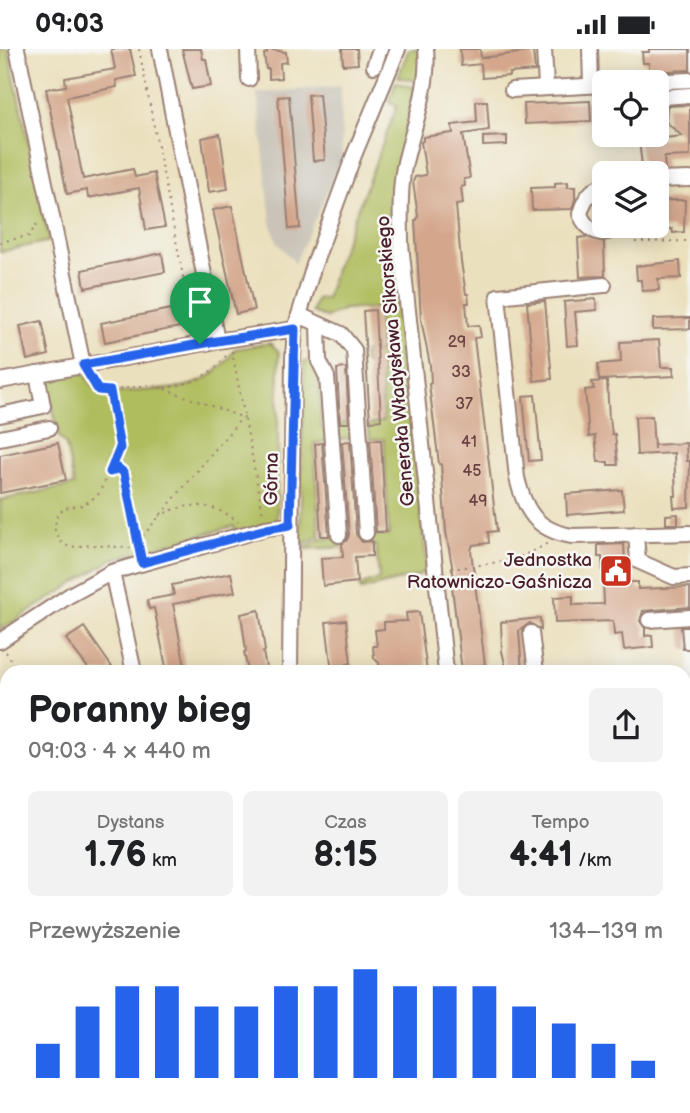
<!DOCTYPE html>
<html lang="pl">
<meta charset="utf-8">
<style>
:root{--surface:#fff;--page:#f2f2f2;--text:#202124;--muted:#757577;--accent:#2563eb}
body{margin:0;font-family:"Balsamiq Sans",sans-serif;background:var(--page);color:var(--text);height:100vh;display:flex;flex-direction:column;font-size:26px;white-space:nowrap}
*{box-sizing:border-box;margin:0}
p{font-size:23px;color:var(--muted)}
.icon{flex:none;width:38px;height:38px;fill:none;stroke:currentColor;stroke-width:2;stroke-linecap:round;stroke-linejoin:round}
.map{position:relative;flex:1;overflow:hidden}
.panel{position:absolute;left:0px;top:616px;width:691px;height:448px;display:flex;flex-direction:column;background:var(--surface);border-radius:21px 21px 0 0;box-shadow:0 4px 18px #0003}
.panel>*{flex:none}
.controls{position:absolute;left:592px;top:21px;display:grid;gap:14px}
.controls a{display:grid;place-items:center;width:77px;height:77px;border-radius:10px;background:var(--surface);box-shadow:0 4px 18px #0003;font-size:35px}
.pin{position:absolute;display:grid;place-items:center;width:60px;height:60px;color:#fff;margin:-72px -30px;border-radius:50% 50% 50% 0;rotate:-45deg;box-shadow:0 0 7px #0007}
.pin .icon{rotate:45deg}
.round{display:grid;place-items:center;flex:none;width:74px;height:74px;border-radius:10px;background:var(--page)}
.summary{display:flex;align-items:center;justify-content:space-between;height:119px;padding:0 28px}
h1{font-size:38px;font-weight:700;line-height:52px}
.metrics{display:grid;grid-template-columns:repeat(3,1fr);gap:10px;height:119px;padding:7px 28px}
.metrics div{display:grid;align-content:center;border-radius:10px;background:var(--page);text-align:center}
.metrics b{font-size:35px;font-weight:700}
.metrics small{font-size:19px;font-weight:400}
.metrics p{font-size:19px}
.chart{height:196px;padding:14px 28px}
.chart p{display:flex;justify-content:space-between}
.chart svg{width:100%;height:126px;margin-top:7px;stroke:var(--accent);stroke-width:6}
.status{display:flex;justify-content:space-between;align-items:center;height:49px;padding:0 35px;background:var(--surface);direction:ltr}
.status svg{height:19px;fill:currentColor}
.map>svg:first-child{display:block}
.industrial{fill:#c9c3b8}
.green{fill:#b0bd5f;stroke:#7d6e45;stroke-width:2}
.building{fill:#d4a78c}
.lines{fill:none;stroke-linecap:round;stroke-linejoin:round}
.minor-casing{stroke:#9a8074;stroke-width:18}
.path{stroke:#9a8074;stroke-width:2;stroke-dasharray:2 5;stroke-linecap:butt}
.minor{stroke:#fff;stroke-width:14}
.route-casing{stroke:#fff;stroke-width:14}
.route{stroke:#2563eb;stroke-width:9}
.labels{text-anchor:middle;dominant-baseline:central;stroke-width:5;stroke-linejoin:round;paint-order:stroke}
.number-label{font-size:16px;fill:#6c4143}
.street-label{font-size:19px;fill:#4a1f2b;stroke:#f6f6f2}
.poi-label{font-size:19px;fill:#4a1f2b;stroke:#f6f6f2;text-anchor:end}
</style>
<div class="status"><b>09:03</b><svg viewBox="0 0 49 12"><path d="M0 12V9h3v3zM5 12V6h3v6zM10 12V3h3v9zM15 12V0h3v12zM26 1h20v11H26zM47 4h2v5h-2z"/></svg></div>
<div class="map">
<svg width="690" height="1064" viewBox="0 0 690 1064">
<rect width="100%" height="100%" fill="#f6f6f2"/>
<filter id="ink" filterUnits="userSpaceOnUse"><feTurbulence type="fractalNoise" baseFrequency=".0143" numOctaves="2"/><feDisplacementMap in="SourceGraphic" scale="14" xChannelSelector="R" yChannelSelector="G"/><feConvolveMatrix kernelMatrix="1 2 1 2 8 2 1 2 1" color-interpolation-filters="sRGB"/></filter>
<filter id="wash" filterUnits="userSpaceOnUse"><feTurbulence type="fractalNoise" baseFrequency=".00686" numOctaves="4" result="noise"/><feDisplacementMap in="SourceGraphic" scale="28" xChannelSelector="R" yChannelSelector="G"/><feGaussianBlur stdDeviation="1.57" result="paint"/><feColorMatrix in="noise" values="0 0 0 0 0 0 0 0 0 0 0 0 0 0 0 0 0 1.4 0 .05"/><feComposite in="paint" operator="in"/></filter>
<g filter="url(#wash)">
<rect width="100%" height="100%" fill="#ebe0bd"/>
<!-- industrial -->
<path class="industrial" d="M341 37 342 110 295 214 277 193 271 173 257 44Z"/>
<!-- green -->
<g class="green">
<path d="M0 0H8L50 192 0 203Z"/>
<path d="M409 0H418L421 13 417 32 398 28Z"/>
<path d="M396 33 415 39 395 129 391 156 393 221 427 518 420 526 361 541 359 537 379 530 376 497 302 500 320 490 389 486 384 390H370L368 376 383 372 380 316 367 317 363 310 365 303 380 302 377 259 344 260 326 269 312 263 317 249 326 250 337 214 397 57 389 52Z"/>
<path d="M270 294 279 303 277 472 236 485 234 477 113 510 0 581V451L74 436 66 396 59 388 48 335 52 330 83 323C96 337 90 344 114 347L117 344C167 337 204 349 235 300Z"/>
<path d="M315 312 319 323 321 378 326 382V393L314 394 319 487 300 497 304 313Z"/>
<path d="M341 375H353L354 389 339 390 338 378Z"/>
</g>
<g id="blocks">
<!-- building -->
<g class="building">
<path d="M111 0H130L136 27 116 31 117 38 67 48 83 130 133 120 135 128 154 124 165 178 146 181 139 139 88 149 87 141 67 145 46 40 66 37 65 29 115 20Z"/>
<path d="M182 0H201L203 10H206L211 37 192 40Z"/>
<path d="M267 0 286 3 287 13 280 14 281 29 269 30V20H266L264 5 267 4Z"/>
<path d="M342 0H357L358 15 343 16Z"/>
<path d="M460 0H480L481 9 533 2 535 22 509 24V27L482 29 481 15 461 17Z"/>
<path d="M649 0H690V21L649 23V14H643L642 3H649Z"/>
<path d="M319 45 325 111 313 112 308 46Z"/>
<path d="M289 47 300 179 289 180 278 48Z"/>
<path d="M476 52H487L489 81 463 85 470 129 464 130 465 137 461 138 463 155 456 156 461 213 466 245H468L469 254H466L468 277 479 276 481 288 474 289 497 482 488 483 489 494 473 496 471 501 485 616 475 617 476 623H462L451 529 454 528 446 483 441 415H439L429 335 431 334 430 316 421 270 415 171H417L418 167 413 133 415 128 426 126 421 93 423 92V88L453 84 452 76 477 73Z"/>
<path d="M590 52 591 72 525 75 524 55Z"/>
<path d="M690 56V107L664 108 665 121 643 124 639 92 682 87 666 73 667 57Z"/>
<path d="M220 85 228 140 209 143 202 89Z"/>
<path d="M507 87V96L483 97V88Z"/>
<path d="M568 133V138H575V150L572 160 532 161 531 139 555 138V134Z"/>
<path d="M678 151H685L684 183 673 184 672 180H656V152Z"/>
<path d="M232 157 254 261 236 265 213 161Z"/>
<path d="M587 188 604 193 605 227 580 228 578 189Z"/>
<path d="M162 204 165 223 85 239 82 221Z"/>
<path d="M680 212 681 229 658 230 659 241 642 242 641 231H637L636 217Z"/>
<path d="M596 250 597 261 575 263 578 296 567 297 564 253Z"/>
<path d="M545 252 552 330 534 332 527 254Z"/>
<path d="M181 258 185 277 105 293 101 274Z"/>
<path d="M375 261 381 371 370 372 363 262Z"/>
<path d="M685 269H690V280L653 281V270Z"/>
<path d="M42 272 49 306 27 311 20 277Z"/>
<path d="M659 291 661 318H673L674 327 599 331 598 315 621 313 620 293Z"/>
<path d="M346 319 349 374H340L337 320Z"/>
<path d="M607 332 609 370H610L612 385H615L618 416H608V413H598L595 387 589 388 585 341 594 340 592 333Z"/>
<path d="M535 346 541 411 529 412 523 347Z"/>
<path d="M652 367 654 400V396L686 394 687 412H690L689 458 674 459 673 447H676L674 404 637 406 635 368Z"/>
<path d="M370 391H381L386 483H376Z"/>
<path d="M350 392 356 485 362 493 372 492V507L355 508 357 533 323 537 321 509 343 508 342 495 347 491 349 486 342 393Z"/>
<path d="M58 394 66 431 0 444V406Z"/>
<path d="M322 394 329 487H321L315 395Z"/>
<path d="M622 441 624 461 567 466 566 445Z"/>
<path d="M678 465V475H666V466Z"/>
<path d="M624 495 626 533H638V540L690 538V558L643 562 640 572 645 579V587L652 586 653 598 624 601 622 585 614 586 613 572 555 574 554 548 573 547V556L604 555 602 508H598V496Z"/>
<path d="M231 524 235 543 173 555 186 623H167L154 559 149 560 147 551 174 546 172 536Z"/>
<path d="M259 561 265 602 263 603 267 623H248L244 603 246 602 241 565Z"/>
<path d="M419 563 427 623H380L379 614 374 609 373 597H377L375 581 384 580V573L407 572 406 564Z"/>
<path d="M540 569 541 581 530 574 519 582 522 623H507L502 602 501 573Z"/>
<path d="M346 571 351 614 347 615 348 623H332L326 573Z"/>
<path d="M84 578 112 618 110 619 112 623H91L66 590Z"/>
<path d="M681 578H690V600H683Z"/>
</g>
</g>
</g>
<g filter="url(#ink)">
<use href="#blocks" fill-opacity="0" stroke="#9a8074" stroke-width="2"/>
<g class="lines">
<defs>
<g id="minor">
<path d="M17 0 83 316"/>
<path d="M160 0 217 292"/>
<path d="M248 0 249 30"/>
<path d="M426 0C430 39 412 80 404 118 399 144 401 170 401 195L446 623"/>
<path d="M544 0 546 38"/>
<path d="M590 0 591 36"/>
<path d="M374 17 380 0"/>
<path d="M646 33 690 31"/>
<path d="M512 41 604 36"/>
<path d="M664 48 690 46"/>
<path d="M656 131 690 130"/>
<path d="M604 136C589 141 584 151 580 165 586 180 602 192 616 177"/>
<path d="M604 236 498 247 517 429C525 462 536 481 572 487L690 484"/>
<path d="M299 266 341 285 354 301 366 484"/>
<path d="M318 275 319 312 327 328 339 486"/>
<path d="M0 332 217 292 295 280"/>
<path d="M0 366 43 357 37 325"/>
<path d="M0 389 49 379"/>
<path d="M636 485 638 512 674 528 690 527"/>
<path d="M649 571 690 568"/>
<path d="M531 584 536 623"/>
<path d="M0 592 70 546 112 523"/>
<path d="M134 623 112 523 266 479 290 476"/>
<path d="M290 623 293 309 295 280 314 216 354 106 398 0"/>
<path d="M0 683 7 694"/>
<path d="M0 811 7 809"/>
<path d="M0 946 7 944"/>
<path d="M684 989 690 988"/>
<path d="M619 1057 620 1064"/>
<path d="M107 1064 145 1057"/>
<path d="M313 1064V1057"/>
</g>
</defs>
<!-- minor casing -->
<use href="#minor" class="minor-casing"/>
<!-- path -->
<g class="path">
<path d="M139 0 194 284"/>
<path d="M0 193 29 187 36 176 41 175"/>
<path d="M635 193 690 192"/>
<path d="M232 302 263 465"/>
<path d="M91 329 98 341 110 342"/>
<path d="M162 339 153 335 110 342 137 494 239 372 244 369 162 339C190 336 211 328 228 304"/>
<path d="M120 400 98 446 83 456 64 459 56 468 55 481 61 493 69 498 91 496 131 499 137 494 139 500"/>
<path d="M111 422 118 419 124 423"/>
<path d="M159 467C187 452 214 453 238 473"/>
<path d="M451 520C484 515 521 513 549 493"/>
<path d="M6 603 16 619"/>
<path d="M61 1064 94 1058"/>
</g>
<!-- minor -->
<use href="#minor" class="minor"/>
</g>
</g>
<g class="lines" filter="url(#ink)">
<defs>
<path id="route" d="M295 280 290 476 266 480 142 514 124 424 118 419 110 423 120 399 110 342 98 341 83 316 217 292Z"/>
</defs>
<!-- route casing -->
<use href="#route" class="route-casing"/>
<!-- route -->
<use href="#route" class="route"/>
</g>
<!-- icons -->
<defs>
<symbol id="civic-square" viewBox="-11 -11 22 22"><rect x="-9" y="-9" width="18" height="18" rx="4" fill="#c8321e" stroke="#f6f6f2"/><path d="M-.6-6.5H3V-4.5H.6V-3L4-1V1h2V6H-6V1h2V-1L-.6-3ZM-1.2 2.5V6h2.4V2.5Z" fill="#fff"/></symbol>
</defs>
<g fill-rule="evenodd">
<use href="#civic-square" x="597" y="503" width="38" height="38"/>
</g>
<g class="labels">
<!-- number labels -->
<g class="number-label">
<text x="457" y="293">29</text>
<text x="461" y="323">33</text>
<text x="464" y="355">37</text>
<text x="469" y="393">41</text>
<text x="472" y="422">45</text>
<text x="478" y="452">49</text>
</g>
<!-- street labels -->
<g class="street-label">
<text transform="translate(396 312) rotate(-95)">Generała Władysława Sikorskiego</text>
<text transform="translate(272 430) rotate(-89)">Górna</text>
</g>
<!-- poi labels -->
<g class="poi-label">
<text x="592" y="511">Jednostka<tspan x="592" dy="22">Ratowniczo-Gaśnicza</tspan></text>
</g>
</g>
</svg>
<div class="controls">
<a><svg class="icon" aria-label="locate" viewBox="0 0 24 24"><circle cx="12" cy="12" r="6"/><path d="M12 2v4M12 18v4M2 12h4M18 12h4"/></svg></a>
<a><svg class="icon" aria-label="layers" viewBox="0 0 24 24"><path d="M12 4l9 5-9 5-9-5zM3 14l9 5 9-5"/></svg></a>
</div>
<div class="pin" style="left:200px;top:295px;background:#1e9e55"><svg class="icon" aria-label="arrive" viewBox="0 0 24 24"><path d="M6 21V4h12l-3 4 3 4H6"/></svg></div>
<section class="panel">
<div class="summary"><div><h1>Poranny bieg</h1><p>09:03 · 4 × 440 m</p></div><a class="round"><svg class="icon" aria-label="share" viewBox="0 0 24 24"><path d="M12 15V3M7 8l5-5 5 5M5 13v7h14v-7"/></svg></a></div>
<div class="metrics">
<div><p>Dystans</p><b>1.76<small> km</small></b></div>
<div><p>Czas</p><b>8:15</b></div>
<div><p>Tempo</p><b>4:41<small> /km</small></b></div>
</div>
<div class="chart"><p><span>Przewyższenie</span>134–139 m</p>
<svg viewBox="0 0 160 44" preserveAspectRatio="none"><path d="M5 44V32M15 44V19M25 44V12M35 44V12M45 44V19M55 44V19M65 44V12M75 44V12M85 44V6M95 44V12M105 44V12M115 44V12M125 44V19M135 44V25M145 44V32M155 44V38"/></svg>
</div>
</section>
</div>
